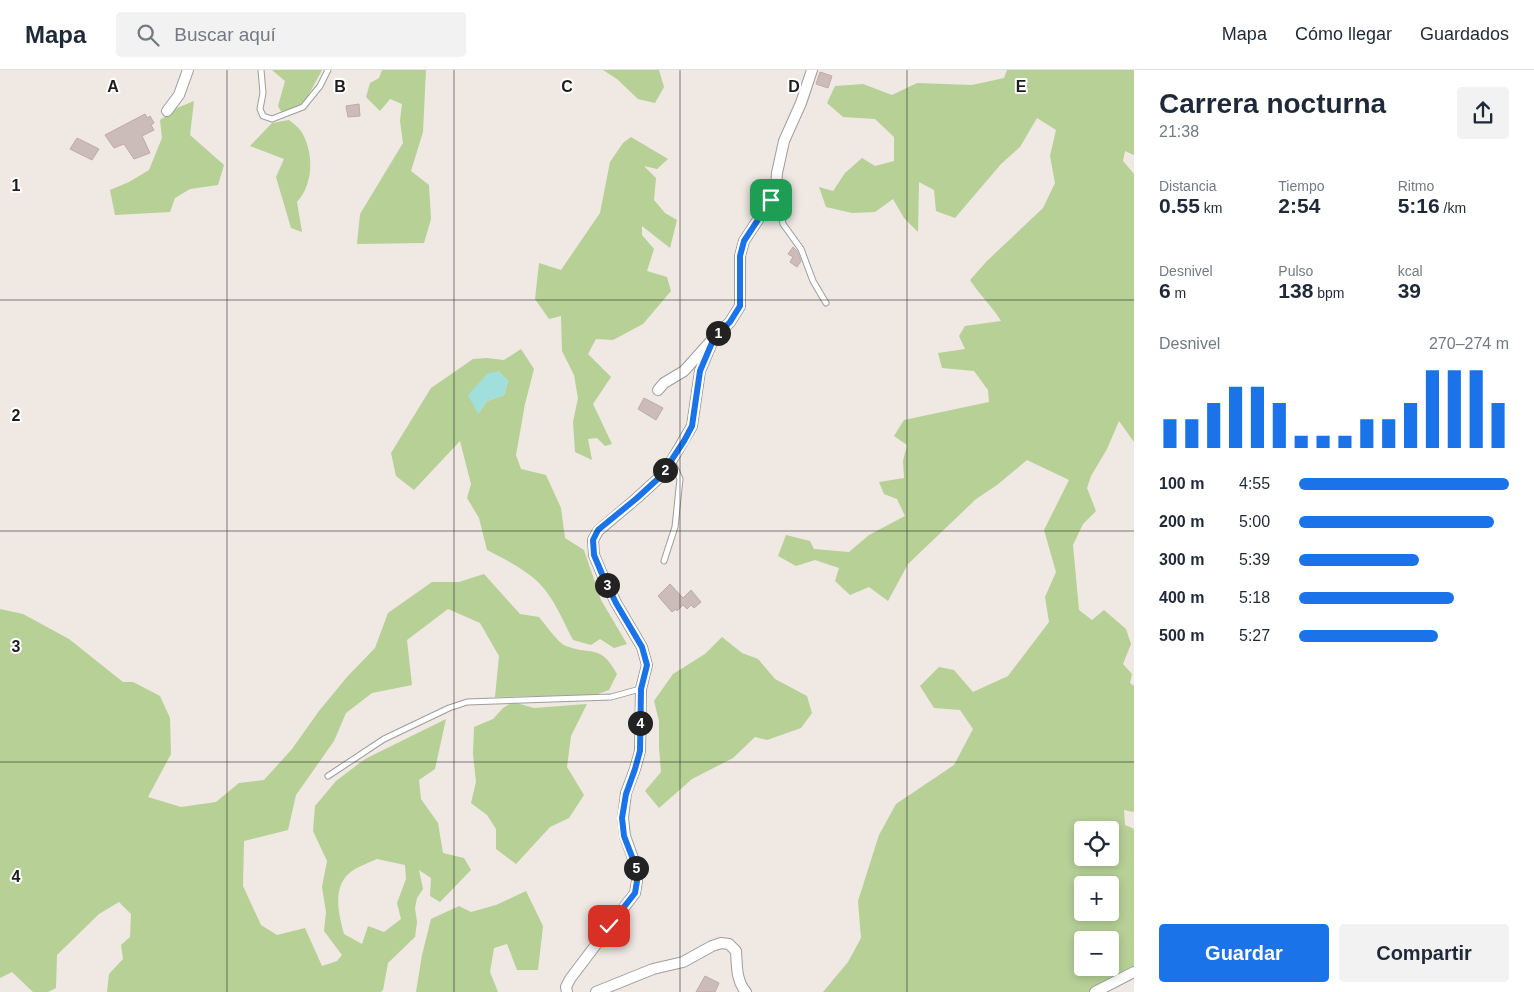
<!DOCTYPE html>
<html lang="es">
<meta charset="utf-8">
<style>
:root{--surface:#fff;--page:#f2f2f3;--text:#1f2937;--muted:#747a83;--line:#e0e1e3;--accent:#1a73e8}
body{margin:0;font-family:Helvetica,sans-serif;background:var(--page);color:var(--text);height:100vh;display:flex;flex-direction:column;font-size:19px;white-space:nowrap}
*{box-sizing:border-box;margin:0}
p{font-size:16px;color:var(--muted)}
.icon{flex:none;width:28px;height:28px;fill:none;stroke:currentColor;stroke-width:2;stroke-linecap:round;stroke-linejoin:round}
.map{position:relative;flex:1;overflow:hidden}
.panel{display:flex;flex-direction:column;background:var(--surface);width:400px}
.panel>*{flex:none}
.fabs{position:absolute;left:1074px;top:751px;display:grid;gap:10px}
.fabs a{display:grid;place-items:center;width:45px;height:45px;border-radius:5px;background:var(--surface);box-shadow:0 2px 8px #0003;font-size:25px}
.pin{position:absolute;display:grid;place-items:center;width:42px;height:42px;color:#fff;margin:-21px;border-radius:10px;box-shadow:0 2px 8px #0006}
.km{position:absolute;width:25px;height:25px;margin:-12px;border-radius:50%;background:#222;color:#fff;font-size:14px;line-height:25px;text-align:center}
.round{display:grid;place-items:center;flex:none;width:52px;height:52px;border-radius:5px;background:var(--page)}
.summary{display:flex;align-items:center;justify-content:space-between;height:85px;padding:0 25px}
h1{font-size:28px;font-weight:700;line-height:38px}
.figures{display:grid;grid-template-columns:repeat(3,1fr);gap:8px;height:85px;padding:5px 25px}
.figures div{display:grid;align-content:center}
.figures b{font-size:21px;font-weight:700}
.figures small{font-size:14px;font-weight:400}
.figures p{font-size:14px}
.chart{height:140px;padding:10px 25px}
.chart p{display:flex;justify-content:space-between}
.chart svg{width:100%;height:90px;margin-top:5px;stroke:var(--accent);stroke-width:6}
.action{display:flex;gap:10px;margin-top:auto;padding:10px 25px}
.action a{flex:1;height:58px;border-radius:5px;background:var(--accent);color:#fff;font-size:20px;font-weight:700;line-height:58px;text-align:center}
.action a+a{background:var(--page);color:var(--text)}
ul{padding:0 25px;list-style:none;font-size:16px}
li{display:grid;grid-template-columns:80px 60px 1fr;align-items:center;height:38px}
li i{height:12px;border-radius:6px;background:var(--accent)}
header{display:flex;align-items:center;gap:30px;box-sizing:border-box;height:70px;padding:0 25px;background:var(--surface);border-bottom:1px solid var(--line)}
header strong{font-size:24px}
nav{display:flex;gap:28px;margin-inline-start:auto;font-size:18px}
.search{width:350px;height:45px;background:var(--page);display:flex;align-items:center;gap:12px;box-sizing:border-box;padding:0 18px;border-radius:5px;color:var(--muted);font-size:19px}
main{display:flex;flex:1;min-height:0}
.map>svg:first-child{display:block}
.forest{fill:#b6d096;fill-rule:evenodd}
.water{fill:#a1dfdd}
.building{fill:#cbbcb9;stroke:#c1aaa5}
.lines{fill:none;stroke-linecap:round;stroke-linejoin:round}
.service-casing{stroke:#9e9e9e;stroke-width:7}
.minor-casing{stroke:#9e9e9e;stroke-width:12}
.service{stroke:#fff;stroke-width:5}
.minor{stroke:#fff;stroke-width:10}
.route-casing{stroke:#fff;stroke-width:10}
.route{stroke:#1a73e8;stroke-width:6}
.grid{fill:none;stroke:#1d1d1d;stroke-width:1;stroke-opacity:0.55}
.grid-label{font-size:16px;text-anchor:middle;font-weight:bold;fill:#1d1d1d;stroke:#fff;stroke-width:4;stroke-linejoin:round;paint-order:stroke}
</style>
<header>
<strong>Mapa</strong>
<div class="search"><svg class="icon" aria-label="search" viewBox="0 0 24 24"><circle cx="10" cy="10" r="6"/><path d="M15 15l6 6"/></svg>Buscar aquí</div>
<nav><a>Mapa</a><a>Cómo llegar</a><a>Guardados</a></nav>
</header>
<main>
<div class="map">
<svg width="1134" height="922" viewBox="0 0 1134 922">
<rect width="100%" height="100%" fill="#efe8e3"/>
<!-- forest -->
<g class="forest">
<path d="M272 0H322L302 37 283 45 278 36 285 11Z"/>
<path d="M382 0H426L423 62 411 101 429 115 431 149 424 173 357 174 360 144 403 73 400 51 402 34 390 29 380 41 366 27 370 13 379 8Z"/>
<path d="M603 0H659L664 17 655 33 638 29 617 9Z"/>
<path d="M1007 0H1134V85L1125 81 1123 91 1134 104V372L1119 351 1107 379 1091 406 1087 418 1096 441 1083 454 1073 475 1079 540 1092 550 1104 540 1126 559 1131 574 1123 594 1132 604 1130 613 1134 616V742L1124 740 1125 755 1134 759V901L1091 922H823L848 892 861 868 858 831 879 765 896 734 954 695 973 659 960 640 934 638 920 616 939 597 954 600 973 622 1008 606 1049 552 1045 527 1056 502 1044 460 1069 410 1027 390 997 415 976 429 908 494 888 531 869 517 850 525 835 511 839 498 815 490 796 496 778 486 786 465 810 471 814 479 849 482 869 465 905 446 897 429 884 424 879 412 904 408 903 391 907 375 894 366 904 350 989 332 988 320 974 301 942 298 938 283 965 279 959 266 965 256 1001 251C992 236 979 224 970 210L987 191 1043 138 1055 113 1050 86 1056 60 1037 48 1020 77 1001 94 955 148 936 141 934 120 919 112 918 162 904 148 893 129 875 142 852 143 826 137 819 117 833 121 845 103 862 88 875 96 894 91V67L875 49 843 47 827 33 835 16 863 14 892 25 917 13 972 15 1004 8ZM1082 760H1110V788H1082ZM1082 815H1110V842H1082ZM1082 870H1110V898H1082Z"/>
<path d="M194 31 190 65 224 95 218 115 190 119 175 128 170 142 115 145 110 120 129 112 149 100 162 68 160 50 177 38Z"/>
<path d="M289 50C293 53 298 57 301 61 314 82 314 113 297 132L302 162 291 158 276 107 284 89 250 76 272 53Z"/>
<path d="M631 67 668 89 657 99 644 96 656 108 654 130 665 143 677 150 670 178 642 156V165L654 179 647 201 667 207 671 221 643 254 613 270 596 269 588 284 611 307 593 334 612 374 605 376 597 368 588 369 592 390 575 382 573 352 578 328 574 305 562 281 561 246 549 249 535 229 539 193 561 200 600 143 610 92 623 73Z"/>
<path d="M521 279 534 299 525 334 516 385 521 399 546 405 561 438 565 468 584 480 601 530 627 574 614 578 600 569 591 575 573 570C563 551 554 528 539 513 526 500 503 488 487 480L479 448 467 428 471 414 460 371 414 420 396 406 391 383 431 318 473 289 487 288 504 290ZM498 301 508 311 504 325 487 331 478 344Z"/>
<path d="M484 504 520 544 539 547C545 554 558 573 566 576 592 586 600 573 617 604L609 620 595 625 495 627 499 586 480 553 448 539 407 570 412 615 372 623 346 643 334 671 296 725 288 760 244 771 243 816 261 855 277 865 305 858 322 896 337 891 342 885 324 861 326 842 322 817 327 791 313 761 315 736 336 711 365 689 446 649 435 699 419 710 421 729 438 753 443 783 464 788 471 800 440 832 430 826 431 808 419 800 423 819 417 828 415 838 417 852 415 867 388 893 383 920 381 922H107L109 904 123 889 121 875 130 867 131 844 119 832 99 844 57 885 56 918 48 922H33L12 902 0 908V539L23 544 69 569 123 612H133L160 626 170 648 171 684 148 727 181 737 216 732 239 713 264 710 292 679 319 641 347 607 375 578 388 543 432 512H459ZM377 789 405 795 406 809 397 833 401 849 384 862 368 856 362 874 344 864C338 842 331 813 355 799 362 795 370 792 377 789Z"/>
<path d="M722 567 742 583 758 589 775 609 807 626 812 643 801 658 767 670 755 667 733 688 692 709 659 738 645 721 661 702 659 677V651L654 631 673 604 705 584Z"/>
<path d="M513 632 534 638 587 634 571 666 567 697 584 725 569 748 550 757 516 794 496 779V759L487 745 471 733 476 712 473 684 474 657 493 649 503 638Z"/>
<path d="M526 821 543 856 538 900H517L507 874 494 878 490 902 498 922H416L422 885 431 849 459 836 471 842 496 835Z"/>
</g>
<!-- water -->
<path class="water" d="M498 301 508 311 504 325 487 331 478 344 468 325 487 304Z"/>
<!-- building -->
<g class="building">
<path d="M820 2 832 6 828 18 816 14Z"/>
<path d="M359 34 360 46 348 47 346 36Z"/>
<path d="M145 44 147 48 150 46 154 53 151 55 154 60 142 66 150 83 134 89 124 74 114 78 105 65Z"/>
<path d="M77 68 99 79 92 90 70 79Z"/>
<path d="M793 177 797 181 801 191 797 197 790 192 793 187 788 184Z"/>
<path d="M644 328 663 338 656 350 638 339Z"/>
<path d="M670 514 683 528 691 520 701 532 694 538 691 535 687 539 683 535 677 541 676 539 672 542 658 526Z"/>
<path d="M705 906 719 913 715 922H696Z"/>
</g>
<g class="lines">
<defs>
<g id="service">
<path d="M261 0 263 23 260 39 263 46 272 49 303 37 320 16 328 0"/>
<path d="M777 120 783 154 801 179 813 211 826 233"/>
<path d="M664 491 675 457 680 409 672 391"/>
<path d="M328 706 384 669 449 638 467 632 611 627 640 619"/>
</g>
<g id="minor">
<path d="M167 41 179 25 188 0"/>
<path d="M658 320 664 313 684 301 710 272"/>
<path d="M567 922 566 917 570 909 635 823 637 811 636 797 625 766 623 748 626 723 635 699 640 681 641 619 647 595 642 577 616 533 602 504 594 485 593 470 598 461 637 428 661 406 672 390 692 356 700 301 714 268 730 252 740 236V186L744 171 771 130 776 117 777 103 784 71 801 33 812 0"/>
<path d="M596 922 653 899 683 892 712 876 721 873 729 874 736 881C737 895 736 911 746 922"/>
<path d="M1095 922 1134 902"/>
</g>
</defs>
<!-- service casing -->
<use href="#service" class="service-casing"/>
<!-- minor casing -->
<use href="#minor" class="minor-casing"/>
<!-- service -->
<use href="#service" class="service"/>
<!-- minor -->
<use href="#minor" class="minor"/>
</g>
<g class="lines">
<defs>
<path id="route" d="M609 856 635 823 637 811 636 797 624 766 622 748 626 724 635 699 640 681 641 619 647 595 642 577 616 533 602 504 594 485 593 470 598 460 637 428 661 406 684 371 692 356 700 301 714 268 730 252 740 236V186L744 171 771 130"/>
</defs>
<!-- route casing -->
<use href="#route" class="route-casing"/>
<!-- route -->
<use href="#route" class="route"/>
</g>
<!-- grid -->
<path class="grid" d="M227 0V922M454 0V922M680 0V922M907 0V922M0 230H1134M0 461H1134M0 692H1134"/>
<g class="grid-label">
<text x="113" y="22">A</text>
<text x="340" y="22">B</text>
<text x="567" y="22">C</text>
<text x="794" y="22">D</text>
<text x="1021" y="22">E</text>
<text x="16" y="121">1</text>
<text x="16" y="351">2</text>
<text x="16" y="582">3</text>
<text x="16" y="812">4</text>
</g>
</svg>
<div class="fabs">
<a><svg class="icon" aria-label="locate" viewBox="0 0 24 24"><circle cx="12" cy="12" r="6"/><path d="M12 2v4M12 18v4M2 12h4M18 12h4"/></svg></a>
<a>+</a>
<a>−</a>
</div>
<div class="pin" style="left:771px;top:130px;background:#1e9e55"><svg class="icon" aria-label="arrive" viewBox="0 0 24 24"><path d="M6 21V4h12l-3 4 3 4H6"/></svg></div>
<div class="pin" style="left:609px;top:856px;background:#d93025"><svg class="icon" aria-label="check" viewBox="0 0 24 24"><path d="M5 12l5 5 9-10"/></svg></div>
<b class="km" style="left:718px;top:263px">1</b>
<b class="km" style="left:665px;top:400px">2</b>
<b class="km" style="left:607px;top:515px">3</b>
<b class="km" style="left:640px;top:653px">4</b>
<b class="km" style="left:636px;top:798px">5</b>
</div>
<section class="panel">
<div class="summary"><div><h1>Carrera nocturna</h1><p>21:38</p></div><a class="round"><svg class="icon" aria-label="share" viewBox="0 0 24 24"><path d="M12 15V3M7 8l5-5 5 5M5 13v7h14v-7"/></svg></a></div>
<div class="figures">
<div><p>Distancia</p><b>0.55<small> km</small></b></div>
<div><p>Tiempo</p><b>2:54</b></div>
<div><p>Ritmo</p><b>5:16<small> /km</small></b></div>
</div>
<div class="figures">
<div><p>Desnivel</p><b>6<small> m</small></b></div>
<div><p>Pulso</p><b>138<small> bpm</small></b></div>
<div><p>kcal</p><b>39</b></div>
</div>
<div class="chart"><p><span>Desnivel</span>270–274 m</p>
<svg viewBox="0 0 160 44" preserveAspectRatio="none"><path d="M5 44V30M15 44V30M25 44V22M35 44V14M45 44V14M55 44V22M65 44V38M75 44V38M85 44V38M95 44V30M105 44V30M115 44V22M125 44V6M135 44V6M145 44V6M155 44V22"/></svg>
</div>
<ul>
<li><b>100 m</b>4:55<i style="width:100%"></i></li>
<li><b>200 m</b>5:00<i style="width:93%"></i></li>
<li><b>300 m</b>5:39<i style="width:57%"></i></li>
<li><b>400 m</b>5:18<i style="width:74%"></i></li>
<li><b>500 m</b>5:27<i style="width:66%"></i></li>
</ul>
<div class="action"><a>Guardar</a><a>Compartir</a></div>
</section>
</main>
